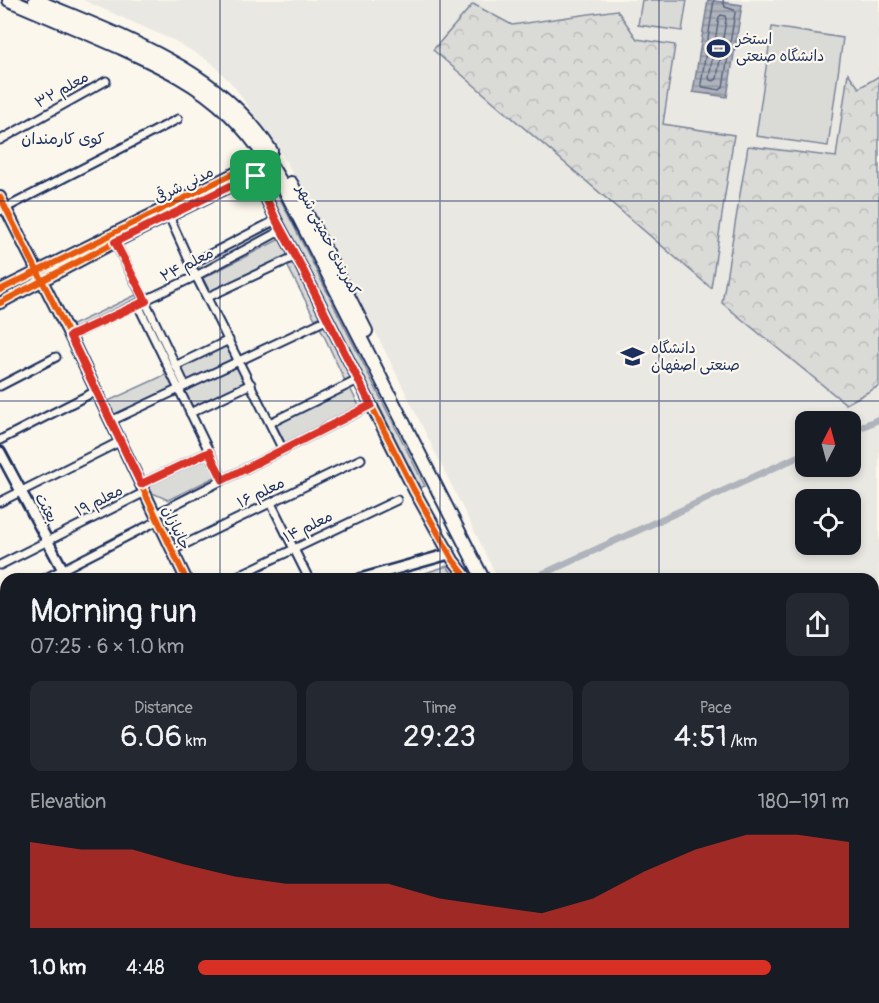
<!DOCTYPE html>
<meta charset="utf-8">
<style>
:root{--surface:#171b24;--page:#242831;--text:#f1f3f6;--muted:#9ea1a6;--accent:#d93025}
body{margin:0;font-family:Pangolin,"Playpen Sans Arabic",sans-serif;background:var(--page);color:var(--text);height:100vh;display:flex;flex-direction:column;font-size:22px;white-space:nowrap}
*{box-sizing:border-box;margin:0}
p{font-size:20px;color:var(--muted)}
.icon{flex:none;width:33px;height:33px;fill:none;stroke:currentColor;stroke-width:2;stroke-linecap:round;stroke-linejoin:round}
.map{position:relative;flex:1;overflow:hidden}
.sheet{position:absolute;left:0px;top:573px;width:879px;height:430px;display:flex;flex-direction:column;background:var(--surface);border-radius:18px 18px 0 0;box-shadow:0 3px 9px #0003}
.sheet>*{flex:none}
.needle{width:39px;rotate:6deg}
.fabs{position:absolute;left:795px;top:411px;display:grid;gap:12px}
.fabs a{display:grid;place-items:center;width:66px;height:66px;border-radius:12px;background:var(--surface);box-shadow:0 3px 9px #0003;font-size:30px}
.pin{position:absolute;display:grid;place-items:center;width:51px;height:51px;color:#fff;margin:-26px;border-radius:12px;box-shadow:0 3px 9px #0006}
.round{display:grid;place-items:center;flex:none;width:63px;height:63px;border-radius:12px;background:var(--page)}
.summary{display:flex;align-items:center;justify-content:space-between;height:102px;padding:0 30px}
h1{font-size:33px;font-weight:600;line-height:45px}
.figures{display:grid;grid-template-columns:repeat(3,1fr);gap:9px;height:102px;padding:6px 30px}
.figures div{display:grid;align-content:center;border-radius:12px;background:var(--page);text-align:center}
.figures b{font-size:30px;font-weight:600}
.figures small{font-size:16px;font-weight:400}
.figures p{font-size:16px}
.chart{height:168px;padding:12px 30px}
.chart p{display:flex;justify-content:space-between}
.chart svg{width:100%;height:108px;margin-top:6px;fill:var(--accent);opacity:.7}
ul{padding:0 30px;list-style:none;font-size:20px}
li{display:grid;grid-template-columns:96px 72px 1fr;align-items:center;height:45px}
li i{height:15px;border-radius:8px;background:var(--accent)}
.map>svg:first-child{display:block}
.built{fill:#eae8e2;fill-rule:evenodd}
.green{fill:#dadad7;stroke:#7a849a;stroke-width:1.5}
.forest{fill:url(#forest-crowns);stroke:#7a849a;stroke-width:1.5}
.water{fill:url(#water-rules);stroke:#747e96;stroke-width:1.5}
.lines{fill:none;stroke-linecap:round;stroke-linejoin:round}
.shore{stroke:#566483;stroke-width:1.5}
.canal{stroke:#afb3bb;stroke-width:7}
.street-casing{stroke:#1b2f5e;stroke-width:11}
.secondary-casing{stroke:#1b2f5e;stroke-width:14}
.primary-casing{stroke:#1b2f5e;stroke-width:15}
.highway-casing{stroke:#1b2f5e;stroke-width:16}
.street{stroke:#fbf7ec;stroke-width:7}
.secondary{stroke:#fbf7ec;stroke-width:9}
.primary{stroke:#fbf7ec;stroke-width:10}
.highway{stroke:#fbf7ec;stroke-width:12}
.cycleway-casing{stroke:#fbf7ec;stroke-width:10}
.cycleway{stroke:#e8590c;stroke-width:6}
.route-casing{stroke:#fff;stroke-width:12}
.route{stroke:#d93025;stroke-width:8}
.grid{fill:none;stroke:#1b2f5e;stroke-width:1.5;stroke-opacity:0.55}
.labels{text-anchor:middle;dominant-baseline:central;stroke-width:4.5;stroke-linejoin:round;paint-order:stroke}
.poi-label{font-size:15px;fill:#1b2f5e;stroke:#fbf7ec;text-anchor:start}
.street-label{font-size:15px;fill:#1b2f5e;stroke:#fbf7ec}
.neighbourhood-label{font-size:16px;fill:#1b2f5e;stroke:#fbf7ec}
</style>
<div class="map">
<svg width="879" height="1003" viewBox="0 0 879 1003">
<defs>
<pattern id="forest-crowns" width="20" height="18" patternUnits="userSpaceOnUse" patternTransform="scale(1.5)"><rect width="20" height="18" fill="#dadad7"/><path d="M2 6a3 3 0 1 1 6 0M12 15a3 3 0 1 1 6 0" fill="none" stroke="#babbbb"/></pattern>
<pattern id="water-rules" width="6" height="5" patternUnits="userSpaceOnUse" patternTransform="scale(1.5)"><rect width="6" height="5" fill="#afb3bb"/><path d="M0 2.5h6" fill="none" stroke="#8e929b"/></pattern>
</defs>
<rect width="100%" height="100%" fill="#fbf7ec"/>
<filter id="ink" filterUnits="userSpaceOnUse"><feTurbulence type="fractalNoise" baseFrequency=".0167" numOctaves="2"/><feDisplacementMap in="SourceGraphic" scale="12" xChannelSelector="R" yChannelSelector="G"/><feConvolveMatrix kernelMatrix="1 2 1 2 8 2 1 2 1" color-interpolation-filters="sRGB"/></filter>
<g filter="url(#ink)">
<!-- built -->
<path class="built" d="M83 0H879V755L873 759V579H498L375 331 281 152 233 85 212 63 175 41ZM806 422H850V466H806ZM806 500H850V544H806Z"/>
<!-- green -->
<g class="green">
<path d="M642 0H687L682 31 638 25Z"/>
<path d="M772 27 843 38 828 146 756 136Z"/>
<path d="M265 169 425 486 414 490 339 328 258 171Z"/>
<path d="M275 223 279 230 199 270 195 263Z"/>
<path d="M282 238 290 254 211 294 203 278Z"/>
<path d="M294 261 322 315 315 319 287 265Z"/>
<path d="M138 294 141 300 73 332 70 326Z"/>
<path d="M326 322 352 378 345 381 319 325Z"/>
<path d="M228 343 235 359 188 382 180 366Z"/>
<path d="M237 365 246 383 191 409 183 391Z"/>
<path d="M167 374 174 389 114 418 106 402Z"/>
<path d="M349 386 359 406 285 443 275 423Z"/>
<path d="M208 458 217 476 168 500 150 492 148 486Z"/>
<path d="M447 566 456 579H407Z"/>
</g>
<!-- forest -->
<g class="forest">
<path d="M473 4 512 25 617 10 637 39 675 45 663 124 734 135 711 288 433 50Z"/>
<path d="M848 73 859 88 879 76V386L846 404 722 303 748 146 836 157Z"/>
</g>
<!-- water -->
<g class="water">
<path d="M708 0 742 5 727 97 693 92Z"/>
<path d="M879 592V646L873 649V595Z"/>
</g>
<g class="lines">
<!-- shore -->
<g class="shore">
<path d="M714 0 701 84 703 87 720 90 723 87 735 13 734 10 725 7 723 0"/>
<path d="M721 15 725 16 726 19 717 79 713 81 710 80 709 78 719 17Z"/>
</g>
<!-- canal -->
<g class="canal">
<path d="M864 426 879 419"/>
<path d="M850 432 853 431"/>
<path d="M532 579 806 453"/>
<path d="M0 739 6 737"/>
</g>
<defs>
<g id="street">
<path d="M0 140 106 81"/>
<path d="M0 211 178 119"/>
<path d="M169 216 196 276 283 450"/>
<path d="M115 242 145 301 185 385"/>
<path d="M191 264 276 220"/>
<path d="M208 297 296 256"/>
<path d="M138 305 223 480"/>
<path d="M70 336 196 276 282 230"/>
<path d="M175 366 229 340"/>
<path d="M0 386 56 357"/>
<path d="M190 413 251 384"/>
<path d="M111 421 328 319"/>
<path d="M270 423 358 380"/>
<path d="M0 440 96 391"/>
<path d="M141 484 209 452"/>
<path d="M0 502 121 441"/>
<path d="M271 503 309 579"/>
<path d="M156 514 371 405"/>
<path d="M173 550 361 459"/>
<path d="M0 565 145 492"/>
<path d="M44 579 159 520"/>
<path d="M231 579 397 500"/>
<path d="M0 601 6 598"/>
<path d="M0 810 6 808"/>
<path d="M0 866 6 863"/>
<path d="M873 905 879 918"/>
<path d="M0 948 6 946"/>
<path d="M0 975 6 989"/>
<path d="M9 998 12 1003"/>
<path d="M223 998 226 1003"/>
<path d="M539 998 541 1003"/>
<path d="M574 998 577 1003"/>
<path d="M608 998 612 1003"/>
<path d="M774 998 778 1003"/>
<path d="M144 1003 155 998"/>
<path d="M359 1003 370 998"/>
<path d="M741 1003 751 998"/>
<path d="M858 1003 872 998"/>
</g>
<g id="secondary">
<path d="M251 170 256 176 276 220 301 266 414 490 453 560 468 579"/>
<path d="M0 197 70 336 186 579"/>
<path d="M0 290 247 167 251 170 249 177 115 242 0 303"/>
<path d="M0 452 63 570 66 579"/>
<path d="M360 579 449 554"/>
<path d="M0 678 6 675"/>
<path d="M0 752 6 750"/>
<path d="M0 873 6 882"/>
<path d="M66 998 69 1003"/>
<path d="M396 998 399 1003"/>
<path d="M427 1003 438 998"/>
<path d="M437 1003 445 1002H465"/>
</g>
<g id="primary">
<path d="M873 827 879 824"/>
<path d="M463 1003 473 998"/>
<path d="M504 1003 510 998"/>
</g>
<g id="highway">
<path d="M9 0C46 16 83 31 119 47 158 65 198 83 229 114 251 135 267 158 282 184L483 579"/>
<path d="M35 0C121 37 219 68 271 151"/>
<path d="M291 183 366 331"/>
<path d="M873 783 879 782"/>
<path d="M873 807 879 805"/>
</g>
</defs>
<!-- street casing -->
<use href="#street" class="street-casing"/>
<!-- secondary casing -->
<use href="#secondary" class="secondary-casing"/>
<!-- primary casing -->
<use href="#primary" class="primary-casing"/>
<!-- highway casing -->
<use href="#highway" class="highway-casing"/>
<!-- street -->
<use href="#street" class="street"/>
<!-- secondary -->
<use href="#secondary" class="secondary"/>
<!-- primary -->
<use href="#primary" class="primary"/>
<!-- highway -->
<use href="#highway" class="highway"/>
<defs>
<g id="cycleway">
<path d="M251 170 256 176 276 220 301 266 414 490 453 560 468 579"/>
<path d="M0 197 70 336 186 579"/>
<path d="M0 290 247 167 251 170 249 177 115 242 0 303"/>
</g>
</defs>
<!-- cycleway casing -->
<use href="#cycleway" class="cycleway-casing"/>
<!-- cycleway -->
<use href="#cycleway" class="cycleway"/>
</g>
</g>
<g class="lines" filter="url(#ink)">
<defs>
<path id="route" d="M251 170 256 176 276 220 301 266 371 405 223 480 209 452 141 484 70 336 146 301 115 242 249 177Z"/>
</defs>
<!-- route casing -->
<use href="#route" class="route-casing"/>
<!-- route -->
<use href="#route" class="route"/>
</g>
<!-- grid -->
<path class="grid" d="M220 0V579M440 0V579M659 0V579M0 201H879M0 401H879M0 602H6M873 602H879M0 802H6M873 802H879M220 998V1003M440 998V1003M659 998V1003"/>
<!-- icons -->
<defs>
<symbol id="stadium-bare" viewBox="-9 -9 18 18"><path d="M0-5a6.5 5 0 1 0 0 10a6.5 5 0 1 0 0-10ZM-3.5-1.8h7v3.6h-7Z" fill="#1b2f5e" stroke="#fbf7ec" stroke-width="2.5" paint-order="stroke"/></symbol>
<symbol id="university-bare" viewBox="-9 -9 18 18"><path d="M0-5L7-2L0 1L-7-2ZM-4 1L0 2.5L4 1V4Q0 6-4 4Z" fill="#1b2f5e" stroke="#fbf7ec" stroke-width="2.5" paint-order="stroke"/></symbol>
</defs>
<g fill-rule="evenodd">
<use href="#stadium-bare" x="702" y="32" width="33" height="33"/>
<use href="#university-bare" x="616" y="340" width="33" height="33"/>
</g>
<g class="labels">
<!-- poi labels -->
<g class="poi-label">
<text x="736" y="39">استخر<tspan x="736" dy="17">دانشگاه صنعتی</tspan></text>
<text x="651" y="348">دانشگاه<tspan x="651" dy="17">صنعتی اصفهان</tspan></text>
</g>
<!-- street labels -->
<g class="street-label">
<text transform="translate(62 90) rotate(-29)">معلم ۳۲</text>
<text transform="translate(184 185) rotate(-26)">مدنی شرقی</text>
<text transform="translate(328 240) rotate(63)">کمربندی خمینی شهر</text>
<text transform="translate(187 265) rotate(-27)">معلم ۲۴</text>
<text transform="translate(261 493) rotate(-26)">معلم ۱۶</text>
<text transform="translate(99 501) rotate(-27)">معلم ۱۹</text>
<text transform="translate(46 508) rotate(62)">بعثت</text>
<text transform="translate(308 527) rotate(-26)">معلم ۱۴</text>
<text transform="translate(176 528) rotate(65)">جانبازان</text>
</g>
<!-- neighbourhood labels -->
<g class="neighbourhood-label">
<text x="63" y="139">کوی کارمندان</text>
</g>
</g>
</svg>
<div class="fabs">
<a><svg class="needle" viewBox="-14 -14 28 28"><path d="M0-13l5 13h-10z" fill="#e53935"/><path d="M0 13l5-13h-10z" fill="#9ea1a6"/></svg></a>
<a><svg class="icon" aria-label="locate" viewBox="0 0 24 24"><circle cx="12" cy="12" r="6"/><path d="M12 2v4M12 18v4M2 12h4M18 12h4"/></svg></a>
</div>
<div class="pin" style="left:256px;top:176px;background:#1e9e55"><svg class="icon" aria-label="arrive" viewBox="0 0 24 24"><path d="M6 21V4h12l-3 4 3 4H6"/></svg></div>
<section class="sheet">
<div class="summary"><div><h1>Morning run</h1><p>07:25 · 6 × 1.0 km</p></div><a class="round"><svg class="icon" aria-label="share" viewBox="0 0 24 24"><path d="M12 15V3M7 8l5-5 5 5M5 13v7h14v-7"/></svg></a></div>
<div class="figures">
<div><p>Distance</p><b>6.06<small> km</small></b></div>
<div><p>Time</p><b>29:23</b></div>
<div><p>Pace</p><b>4:51<small> /km</small></b></div>
</div>
<div class="chart"><p><span>Elevation</span>180–191 m</p>
<svg viewBox="0 0 160 44" preserveAspectRatio="none"><path d="M0 44V9L10 12L20 12L30 18L40 23L50 26L60 26L70 26L80 32L90 35L100 38L110 32L120 21L130 12L140 6L150 6L160 9V44z"/></svg>
</div>
<ul>
<li><b>1.0 km</b>4:48<i style="width:88%"></i></li>
</ul>
</section>
</div>
